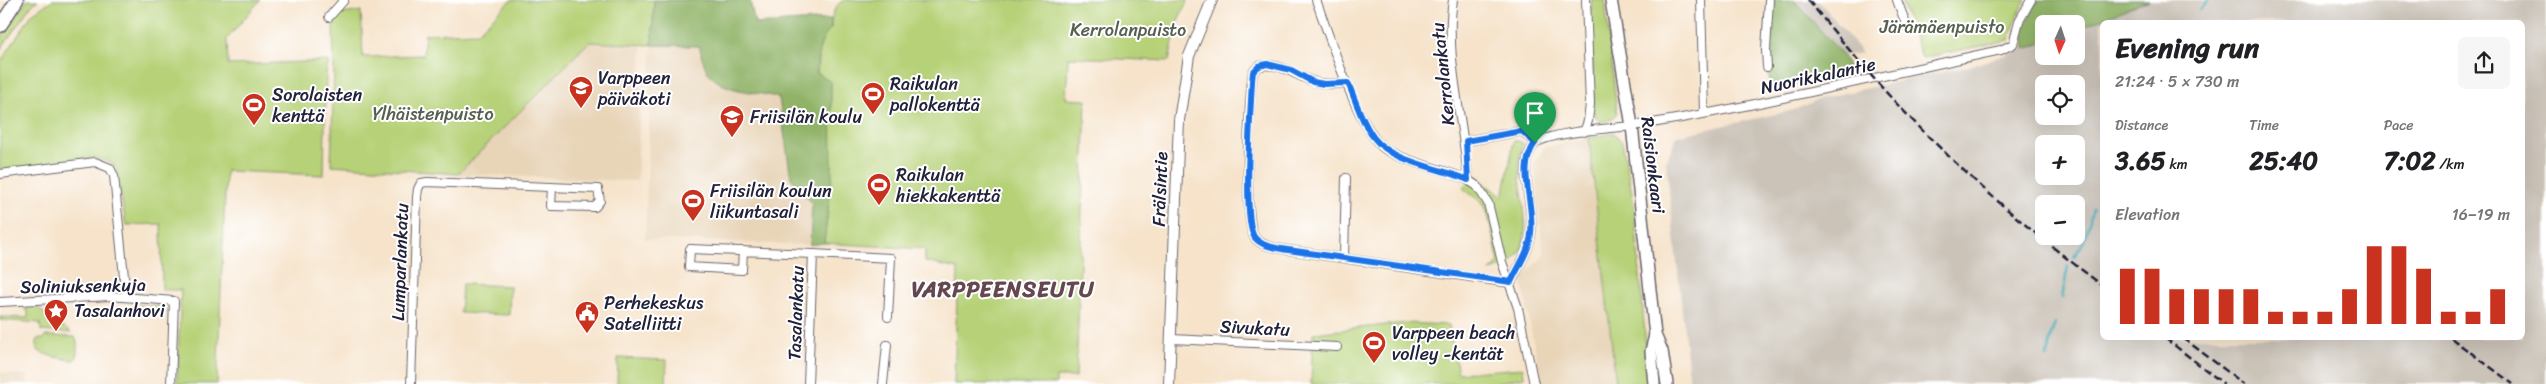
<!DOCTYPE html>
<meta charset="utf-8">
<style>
:root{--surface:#fff;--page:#f6f6f6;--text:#202124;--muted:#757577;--accent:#c8321e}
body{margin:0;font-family:Sriracha,sans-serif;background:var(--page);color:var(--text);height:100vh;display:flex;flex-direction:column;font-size:19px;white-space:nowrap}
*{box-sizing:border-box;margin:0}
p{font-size:16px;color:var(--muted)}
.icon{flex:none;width:28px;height:28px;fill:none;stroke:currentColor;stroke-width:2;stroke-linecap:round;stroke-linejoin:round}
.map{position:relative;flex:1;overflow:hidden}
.drawer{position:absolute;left:2100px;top:20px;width:425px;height:320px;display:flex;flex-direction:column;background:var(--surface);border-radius:8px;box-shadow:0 5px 20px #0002}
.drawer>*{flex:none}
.needle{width:32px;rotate:183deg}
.fabs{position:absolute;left:2035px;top:15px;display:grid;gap:10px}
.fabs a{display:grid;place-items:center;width:50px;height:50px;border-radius:8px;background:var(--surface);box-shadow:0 5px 20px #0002;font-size:25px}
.pin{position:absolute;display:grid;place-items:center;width:42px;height:42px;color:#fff;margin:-51px -21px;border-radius:50% 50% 50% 0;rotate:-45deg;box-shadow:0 0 5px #0007}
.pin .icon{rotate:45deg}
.round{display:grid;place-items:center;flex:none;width:52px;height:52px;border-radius:8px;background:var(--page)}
.summary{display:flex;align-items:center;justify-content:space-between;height:85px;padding:0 15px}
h1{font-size:28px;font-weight:700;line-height:38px}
.figures{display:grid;grid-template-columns:repeat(3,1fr);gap:8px;height:85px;padding:5px 15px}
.figures div{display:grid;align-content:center}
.figures b{font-size:25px;font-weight:700}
.figures small{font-size:14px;font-weight:400}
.figures p{font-size:14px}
.chart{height:140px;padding:10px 15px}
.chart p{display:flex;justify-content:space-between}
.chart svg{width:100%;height:90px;margin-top:5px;stroke:var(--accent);stroke-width:6}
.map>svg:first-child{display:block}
.built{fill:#e8d4b7}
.industrial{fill:#cbc3b8;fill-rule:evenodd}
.green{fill:#b6d177;stroke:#6c7a59}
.forest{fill:#90b368;stroke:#596a52}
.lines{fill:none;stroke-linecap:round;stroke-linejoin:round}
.stream{stroke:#3cacb9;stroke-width:2.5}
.minor-casing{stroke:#6c666d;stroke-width:10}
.tertiary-casing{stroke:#6c666d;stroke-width:12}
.secondary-casing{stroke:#6c666d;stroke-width:14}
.primary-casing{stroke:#6c666d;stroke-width:15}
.minor{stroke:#fff;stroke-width:8}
.tertiary{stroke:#fff;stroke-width:10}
.secondary{stroke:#fff;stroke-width:11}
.primary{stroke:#fff;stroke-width:12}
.rail{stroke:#22223b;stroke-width:2.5;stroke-dasharray:8 4;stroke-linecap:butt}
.route-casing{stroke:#fff;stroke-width:10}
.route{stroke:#1a73e8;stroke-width:6}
.labels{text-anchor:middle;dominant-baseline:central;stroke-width:4;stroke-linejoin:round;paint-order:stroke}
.park-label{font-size:18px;fill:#565f50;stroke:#fff}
.street-label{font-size:18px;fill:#22223b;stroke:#fff}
.poi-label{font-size:18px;fill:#22223b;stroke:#fff;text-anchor:start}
.district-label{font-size:22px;font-weight:bold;letter-spacing:1px;fill:#64474f;stroke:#fff}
</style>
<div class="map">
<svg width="2546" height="384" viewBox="0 0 2546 384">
<rect width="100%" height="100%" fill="#fff"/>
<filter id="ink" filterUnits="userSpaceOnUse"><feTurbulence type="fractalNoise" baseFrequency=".02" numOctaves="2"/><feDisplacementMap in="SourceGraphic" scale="10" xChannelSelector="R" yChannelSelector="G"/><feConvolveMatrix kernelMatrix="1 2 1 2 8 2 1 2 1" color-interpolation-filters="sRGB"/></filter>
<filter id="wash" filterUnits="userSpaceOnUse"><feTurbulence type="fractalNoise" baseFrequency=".0096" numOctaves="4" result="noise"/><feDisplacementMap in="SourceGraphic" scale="20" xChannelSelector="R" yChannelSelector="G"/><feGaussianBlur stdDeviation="1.12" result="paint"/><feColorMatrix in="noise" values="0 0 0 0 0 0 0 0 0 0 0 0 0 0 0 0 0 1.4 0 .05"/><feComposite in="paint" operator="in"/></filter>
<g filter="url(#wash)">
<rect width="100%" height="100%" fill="#f6e3ca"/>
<!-- built -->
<g class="built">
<path d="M589 42 642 44 637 181 458 174Z"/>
<path d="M652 45 818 50 810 245 645 239Z"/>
<path d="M1589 138 1616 384H1542L1521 278 1544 256 1534 162 1545 147Z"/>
<path d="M0 373 28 375 27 383 34 384H0Z"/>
</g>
<!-- industrial -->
<g class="industrial">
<path d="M1794 0H1818L1862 53 1843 56Z"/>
<path d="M2149 0H2546V384H1690L1666 161 1677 136 1794 110 1822 98 1974 65 2044 42V56H2076V29ZM2102 22H2522V338H2102ZM2044 84H2076V116H2044ZM2044 144H2076V176H2044ZM2044 204H2076V236H2044Z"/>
</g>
<!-- green -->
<g class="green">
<path d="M27 0H38L30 7 0 50V40Z"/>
<path d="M52 0H260L227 39 228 65 329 61 326 72 324 175 226 171 217 384H177L181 290H162L161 224 126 225 116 168 110 162 96 158 0 170V63L32 14Z"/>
<path d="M511 0H709L653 39 652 45 589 42 458 174 331 165 334 70 333 21 336 15 361 11 363 57 423 55 425 34 478 32Z"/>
<path d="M844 0H1188L1178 20 1169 61 1068 57 1066 99 1086 100 1076 377H1056V384H954L958 269 925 262V249L824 243 832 176 817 74 818 50 823 37 831 28C831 17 833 6 844 0Z"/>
<path d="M1591 0H1605L1617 113 1612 119 1601 122 1597 119 1594 110Z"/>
<path d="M1901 0H2026L2017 17 2009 40 1922 58Z"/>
<path d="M1614 133 1622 142 1634 204 1649 384H1616L1589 138Z"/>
<path d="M1514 140 1523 143C1507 185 1555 256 1490 271L1499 262 1488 215 1482 203 1463 188 1474 176 1503 197Z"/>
<path d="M462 284 510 286 509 315 460 313Z"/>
<path d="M31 303 71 333 41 331 40 323 0 320V317L28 318V311L25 310V304Z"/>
<path d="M136 305 160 306 166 312 151 309 135 313Z"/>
<path d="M1405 323 1449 325 1458 373 1523 368 1524 377 1491 384H1311L1313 333Z"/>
<path d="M45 336 75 337 77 342V357L74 360C62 359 46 356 37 350V339H44Z"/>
<path d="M618 358 667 360 666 384H617Z"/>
</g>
<!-- forest -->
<g class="forest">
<path d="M654 0H750L755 24 831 19V28C818 43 818 55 817 73L831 82 832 176 824 243 810 245 812 203 791 178 779 98C756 90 723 94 708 72 703 65 702 54 699 46L652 45Z"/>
<path d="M1769 0H1794L1843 56 1852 73 1771 88 1764 51Z"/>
<path d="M2039 0H2149L2076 29V24H2044V42L2025 49 2023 29Z"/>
</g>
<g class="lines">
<!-- stream -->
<g class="stream">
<path d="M2200 10 2208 0"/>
<path d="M2074 257 2084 241 2093 208"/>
<path d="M2062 298 2068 266"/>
<path d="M2047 357 2051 334 2055 324"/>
</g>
</g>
</g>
<g filter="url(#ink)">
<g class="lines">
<defs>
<g id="minor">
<path d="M1316 0C1328 32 1359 132 1385 149 1410 164 1442 168 1468 180"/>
<path d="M1453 0C1444 56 1464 122 1468 180L1477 186 1488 203 1502 262 1518 308 1534 384"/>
<path d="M1701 0 1704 113"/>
<path d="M1897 0 1907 27"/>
<path d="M329 17 344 0"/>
<path d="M1767 67 1766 50 1769 0"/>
<path d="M1347 83C1336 84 1326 85 1315 82 1295 76 1282 62 1259 66L1253 72C1249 95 1243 224 1255 238 1263 247 1277 248 1288 250L1511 283C1518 267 1529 251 1531 234 1535 208 1516 166 1534 145 1545 132 1614 128 1633 126 1757 107 1879 76 2001 50L2013 44 2019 21 2031 0"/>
<path d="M1584 132 1588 121 1590 104 1586 0"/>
<path d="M1466 141 1522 131 1535 143"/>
<path d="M0 174 95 162 110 168 114 176 126 297"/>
<path d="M743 251 742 270 689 267 690 249 813 254 808 384"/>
<path d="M813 254 891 258 888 317"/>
<path d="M1344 258 1346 178"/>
<path d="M0 302 110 296 174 301 171 384"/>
<path d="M1172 339 1337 347"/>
<path d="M411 384 417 197 418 189 421 183 427 182 598 189 600 201 595 207 551 206 552 187"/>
<path d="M883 384 887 345"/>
</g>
<path id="tertiary" d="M1169 384 1179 120 1189 56 1212 0"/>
<g id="secondary">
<path d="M1611 0 1632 126 1655 335 1662 351 1667 384"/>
<path d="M1654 384 1651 351 1655 335"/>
</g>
<path id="primary" d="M0 26 17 0"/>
</defs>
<!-- minor casing -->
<use href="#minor" class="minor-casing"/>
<!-- tertiary casing -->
<use href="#tertiary" class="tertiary-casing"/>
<!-- secondary casing -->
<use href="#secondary" class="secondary-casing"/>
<!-- primary casing -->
<use href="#primary" class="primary-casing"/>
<!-- minor -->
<use href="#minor" class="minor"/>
<!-- tertiary -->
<use href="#tertiary" class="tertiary"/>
<!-- secondary -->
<use href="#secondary" class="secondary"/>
<!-- primary -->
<use href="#primary" class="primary"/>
<!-- rail -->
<g class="rail">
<path d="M1808 0C1837 35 1866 71 1897 104 1960 171 2029 231 2102 285"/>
<path d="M2165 338 2224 384"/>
<path d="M2183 338 2244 384"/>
<path d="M2451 338 2513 384"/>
</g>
</g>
</g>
<g class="lines" filter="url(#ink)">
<defs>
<path id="route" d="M1267 64 1291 70 1313 82 1324 84 1348 83C1356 101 1362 123 1374 138 1392 162 1441 168 1468 180L1466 141 1522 131 1535 143C1516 170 1535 203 1531 233 1530 250 1518 267 1511 282L1288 250C1277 248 1263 247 1255 238 1242 223 1251 107 1252 81L1253 72 1259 66Z"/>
</defs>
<!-- route casing -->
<use href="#route" class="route-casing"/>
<!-- route -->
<use href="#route" class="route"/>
</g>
<!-- icons -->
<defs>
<symbol id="school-pin" viewBox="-11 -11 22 30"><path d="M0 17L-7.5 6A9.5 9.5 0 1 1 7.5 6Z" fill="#c8321e" stroke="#fff"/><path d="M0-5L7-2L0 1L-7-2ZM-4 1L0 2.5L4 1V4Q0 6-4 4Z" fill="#fff"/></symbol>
<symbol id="stadium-pin" viewBox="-11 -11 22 30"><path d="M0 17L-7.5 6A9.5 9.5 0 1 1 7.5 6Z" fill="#c8321e" stroke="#fff"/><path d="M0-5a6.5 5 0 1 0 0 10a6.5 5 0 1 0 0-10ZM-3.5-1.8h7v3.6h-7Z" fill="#fff"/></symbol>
<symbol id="sight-pin" viewBox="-11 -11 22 30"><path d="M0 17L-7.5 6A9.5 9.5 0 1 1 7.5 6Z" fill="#c8321e" stroke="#fff"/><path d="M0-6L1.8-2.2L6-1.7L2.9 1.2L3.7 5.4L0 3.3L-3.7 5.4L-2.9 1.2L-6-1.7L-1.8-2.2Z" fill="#fff"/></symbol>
<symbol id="civic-pin" viewBox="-11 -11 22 30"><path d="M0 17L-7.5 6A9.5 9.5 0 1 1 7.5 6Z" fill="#c8321e" stroke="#fff"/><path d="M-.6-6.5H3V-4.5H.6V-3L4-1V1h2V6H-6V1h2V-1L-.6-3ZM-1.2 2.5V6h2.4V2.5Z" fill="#fff"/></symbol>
</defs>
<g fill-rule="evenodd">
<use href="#school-pin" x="567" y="74" width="28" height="38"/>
<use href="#stadium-pin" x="859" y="80" width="28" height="38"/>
<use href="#stadium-pin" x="240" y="91" width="28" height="38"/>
<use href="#school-pin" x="718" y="103" width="28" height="38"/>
<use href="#stadium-pin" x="865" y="171" width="28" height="38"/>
<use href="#stadium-pin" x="679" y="187" width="28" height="38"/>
<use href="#sight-pin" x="42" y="297" width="28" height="38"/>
<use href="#civic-pin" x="573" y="299" width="28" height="38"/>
<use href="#stadium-pin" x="1360" y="329" width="28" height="38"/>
</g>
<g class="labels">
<!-- park labels -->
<g class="park-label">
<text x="1942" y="27">Järämäenpuisto</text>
<text x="1128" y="30">Kerrolanpuisto</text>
<text x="433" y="114">Ylhäistenpuisto</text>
</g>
<!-- street labels -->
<g class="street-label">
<text transform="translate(1443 74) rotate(-96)">Kerrolankatu</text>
<text transform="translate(1818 76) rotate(-12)">Nuorikkalantie</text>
<text transform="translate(1653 165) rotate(83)">Raisionkaari</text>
<text transform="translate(1160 189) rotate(-88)">Frälsintie</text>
<text transform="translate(400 262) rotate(-88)">Lumparlankatu</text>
<text transform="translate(83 286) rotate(-1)">Soliniuksenkuja</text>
<text transform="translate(796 313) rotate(-88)">Tasalankatu</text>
<text transform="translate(1255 328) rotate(3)">Sivukatu</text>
</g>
<!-- poi labels -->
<g class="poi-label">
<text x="598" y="78">Varppeen<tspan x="598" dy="21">päiväkoti</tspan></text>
<text x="890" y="84">Raikulan<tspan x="890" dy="21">pallokenttä</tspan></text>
<text x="272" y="95">Sorolaisten<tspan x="272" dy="21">kenttä</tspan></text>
<text x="750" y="117">Friisilän koulu</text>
<text x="896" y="175">Raikulan<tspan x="896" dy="21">hiekkakenttä</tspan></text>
<text x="710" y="191">Friisilän koulun<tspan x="710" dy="21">liikuntasali</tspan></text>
<text x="604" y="303">Perhekeskus<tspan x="604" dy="21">Satelliitti</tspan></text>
<text x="74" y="311">Tasalanhovi</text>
<text x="1392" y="333">Varppeen beach<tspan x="1392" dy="21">volley -kentät</tspan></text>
</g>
<!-- district labels -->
<g class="district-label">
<text x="1003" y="289">VARPPEENSEUTU</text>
</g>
</g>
</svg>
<div class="fabs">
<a><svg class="needle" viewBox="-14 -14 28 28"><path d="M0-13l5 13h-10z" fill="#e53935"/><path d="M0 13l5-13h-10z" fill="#757577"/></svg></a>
<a><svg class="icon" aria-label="locate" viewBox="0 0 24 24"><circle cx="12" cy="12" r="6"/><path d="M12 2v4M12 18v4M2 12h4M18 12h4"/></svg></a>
<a>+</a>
<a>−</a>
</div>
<div class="pin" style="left:1535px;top:143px;background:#1e9e55"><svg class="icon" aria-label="arrive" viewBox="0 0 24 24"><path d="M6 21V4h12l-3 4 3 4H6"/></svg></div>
<section class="drawer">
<div class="summary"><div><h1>Evening run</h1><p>21:24 · 5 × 730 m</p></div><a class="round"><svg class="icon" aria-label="share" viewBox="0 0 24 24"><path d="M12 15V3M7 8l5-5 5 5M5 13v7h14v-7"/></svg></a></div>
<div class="figures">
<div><p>Distance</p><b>3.65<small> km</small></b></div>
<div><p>Time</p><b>25:40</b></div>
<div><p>Pace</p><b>7:02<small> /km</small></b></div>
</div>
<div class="chart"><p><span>Elevation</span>16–19 m</p>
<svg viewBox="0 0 160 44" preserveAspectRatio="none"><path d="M5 44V17M15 44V17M25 44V27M35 44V27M45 44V27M55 44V27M65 44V38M75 44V38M85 44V38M95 44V27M105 44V6M115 44V6M125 44V17M135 44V38M145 44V38M155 44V27"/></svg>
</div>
</section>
</div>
